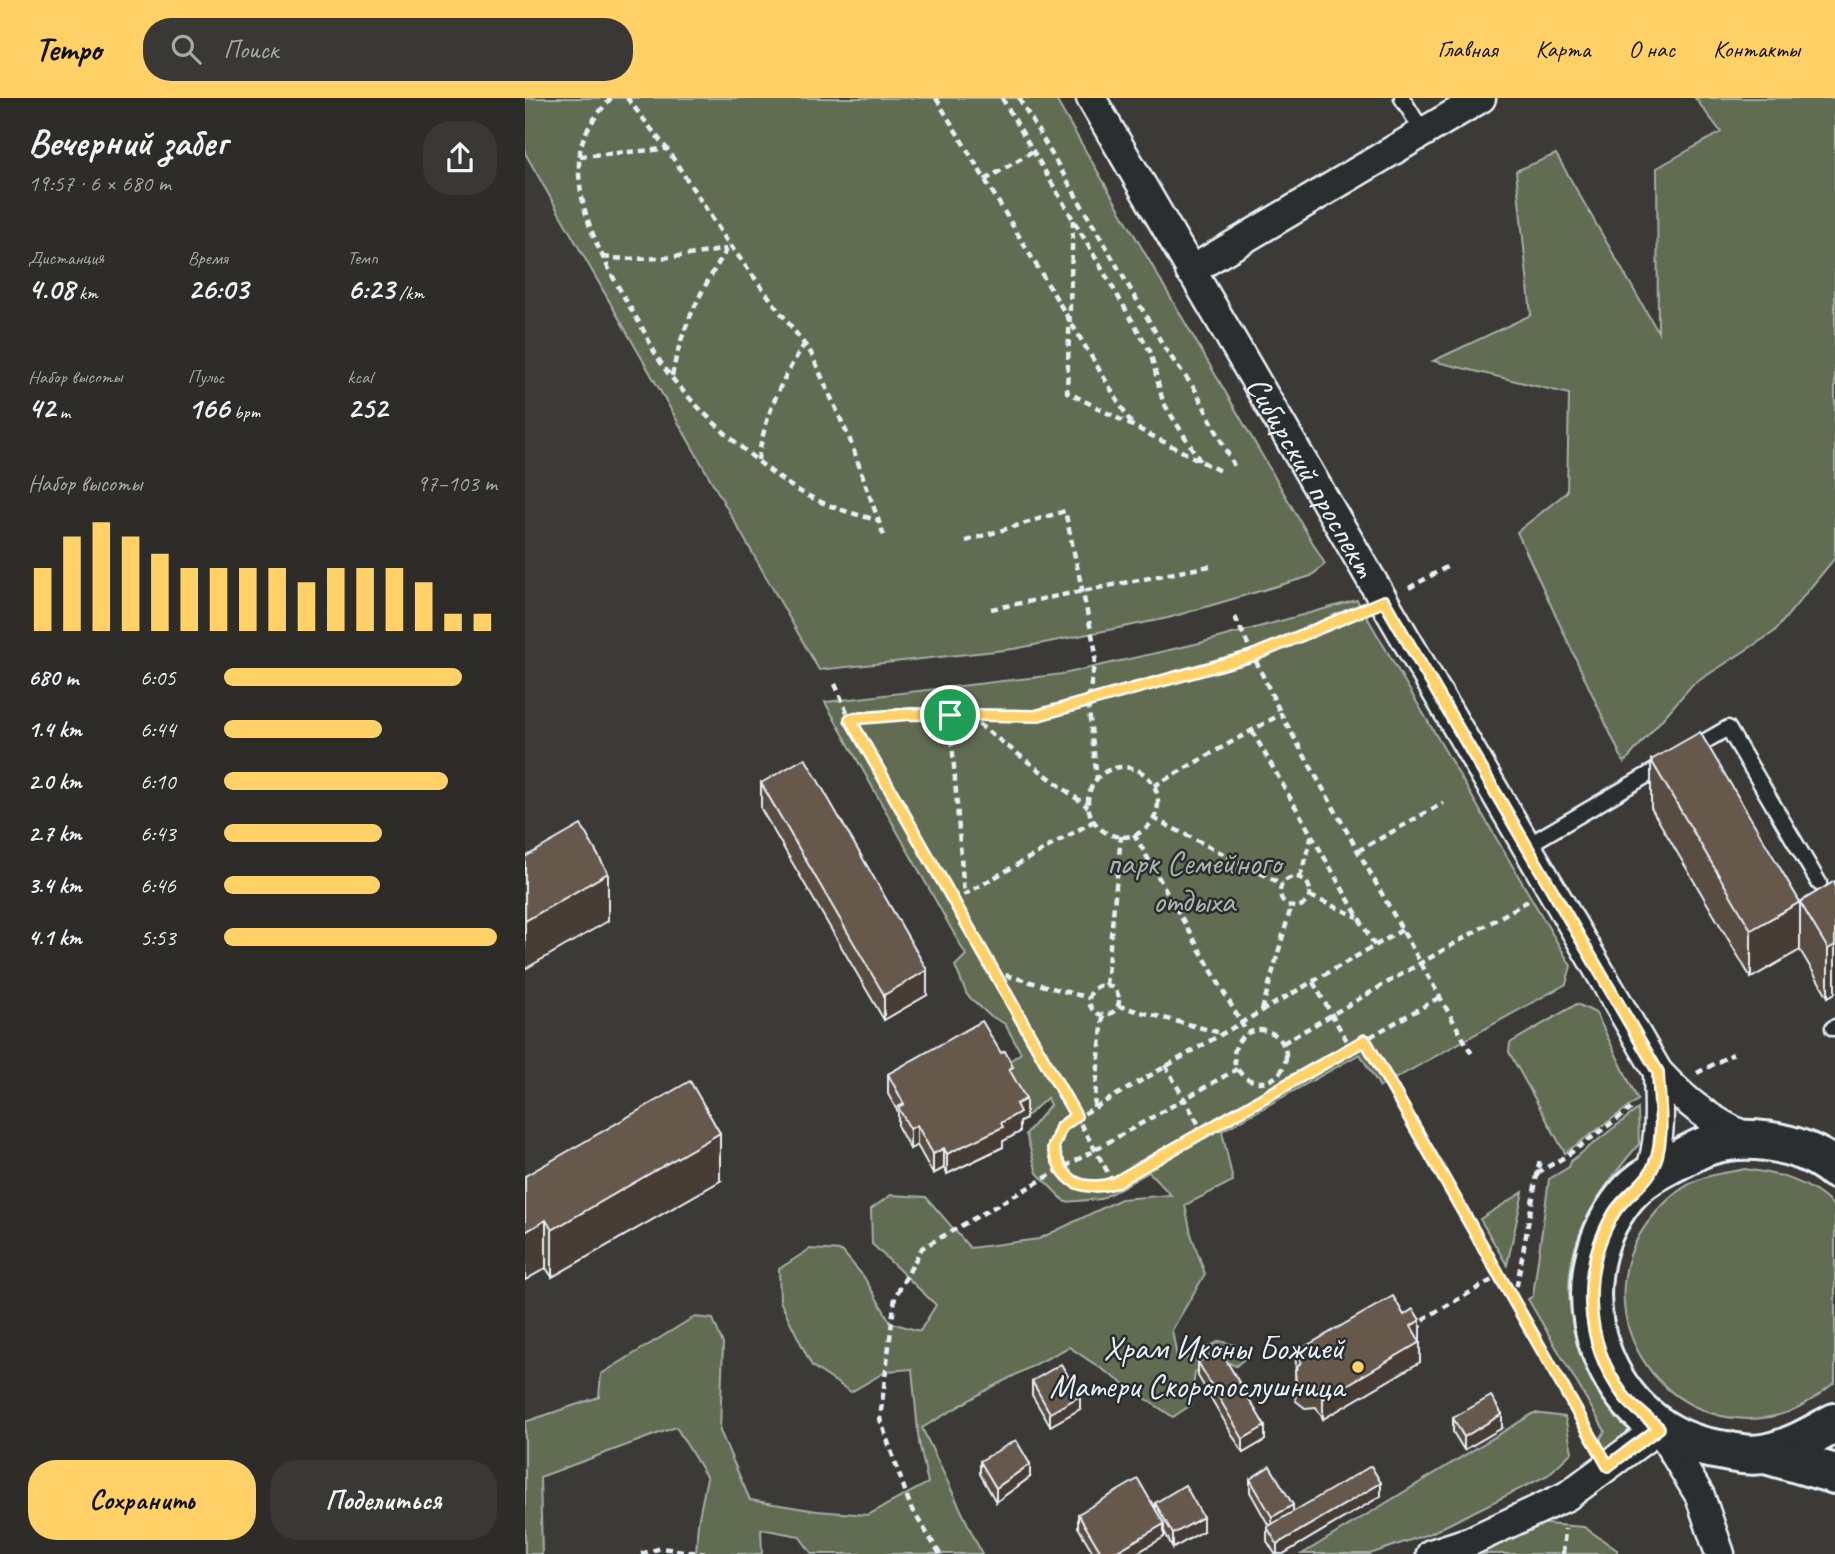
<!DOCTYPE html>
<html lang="ru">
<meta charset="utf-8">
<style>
:root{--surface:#2d2c29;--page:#393835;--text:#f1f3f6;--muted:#a7a7a8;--accent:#ffd166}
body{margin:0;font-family:Caveat,sans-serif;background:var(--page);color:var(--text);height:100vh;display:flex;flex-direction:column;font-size:26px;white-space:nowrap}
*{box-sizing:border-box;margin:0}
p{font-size:23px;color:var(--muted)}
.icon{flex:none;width:38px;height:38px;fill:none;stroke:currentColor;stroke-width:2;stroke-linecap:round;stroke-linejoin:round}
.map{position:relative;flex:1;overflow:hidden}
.panel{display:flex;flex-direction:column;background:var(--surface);width:525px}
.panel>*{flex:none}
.pin{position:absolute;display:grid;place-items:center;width:60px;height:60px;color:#fff;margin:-30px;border:4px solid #fff;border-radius:50%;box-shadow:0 2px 7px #0007}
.round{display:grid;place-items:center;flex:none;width:74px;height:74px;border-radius:28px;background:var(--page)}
.overview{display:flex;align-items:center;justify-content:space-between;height:119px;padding:0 28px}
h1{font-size:38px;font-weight:700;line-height:52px}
.stats{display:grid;grid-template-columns:repeat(3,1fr);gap:10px;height:119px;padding:7px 28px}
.stats div{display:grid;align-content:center}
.stats b{font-size:30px;font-weight:700}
.stats small{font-size:19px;font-weight:400}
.stats p{font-size:19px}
.chart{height:196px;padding:14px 28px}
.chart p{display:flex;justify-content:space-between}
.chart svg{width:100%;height:126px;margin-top:7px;stroke:var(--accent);stroke-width:6}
.primary-button{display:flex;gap:14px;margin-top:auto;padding:14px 28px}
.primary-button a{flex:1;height:80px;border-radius:28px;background:var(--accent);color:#111;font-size:28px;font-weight:700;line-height:80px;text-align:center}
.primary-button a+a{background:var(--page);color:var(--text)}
ul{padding:0 28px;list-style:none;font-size:23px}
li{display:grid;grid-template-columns:112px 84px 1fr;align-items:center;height:52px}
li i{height:18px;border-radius:9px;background:var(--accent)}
header{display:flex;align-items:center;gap:42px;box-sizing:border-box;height:98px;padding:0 35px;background:var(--accent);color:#111}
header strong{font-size:33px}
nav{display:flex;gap:38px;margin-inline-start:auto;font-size:24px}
.search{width:490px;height:63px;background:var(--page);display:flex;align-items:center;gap:18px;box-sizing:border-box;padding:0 24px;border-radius:28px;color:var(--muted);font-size:26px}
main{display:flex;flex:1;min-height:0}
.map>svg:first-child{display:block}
.green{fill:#626c52;stroke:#a5aea5;stroke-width:2}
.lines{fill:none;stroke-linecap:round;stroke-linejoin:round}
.service-casing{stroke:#e8f1f8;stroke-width:19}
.minor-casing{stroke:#e8f1f8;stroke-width:33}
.secondary-casing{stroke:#e8f1f8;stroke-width:44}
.path{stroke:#e8f1f8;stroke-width:4.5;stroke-dasharray:7 5;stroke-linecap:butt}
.service{stroke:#2a2d2e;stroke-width:14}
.minor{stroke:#2a2d2e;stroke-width:28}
.secondary{stroke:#2a2d2e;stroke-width:38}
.wall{fill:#584d41;stroke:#e8f1f8;stroke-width:2}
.shaded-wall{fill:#473e35;stroke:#e8f1f8;stroke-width:2}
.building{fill:#66594c;stroke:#e8f1f8;stroke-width:2}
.route-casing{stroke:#fff;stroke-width:14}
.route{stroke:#ffd166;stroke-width:9}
.poi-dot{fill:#ffd166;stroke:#2a2d2e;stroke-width:2.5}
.labels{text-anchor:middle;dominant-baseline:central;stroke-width:5;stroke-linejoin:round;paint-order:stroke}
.street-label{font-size:33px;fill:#e8f1f8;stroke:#2a2d2e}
.park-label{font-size:33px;fill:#acb5ad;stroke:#2a2d2e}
.poi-label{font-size:33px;fill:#e8f1f8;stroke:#2a2d2e;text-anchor:end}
</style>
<header>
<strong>Tempo</strong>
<div class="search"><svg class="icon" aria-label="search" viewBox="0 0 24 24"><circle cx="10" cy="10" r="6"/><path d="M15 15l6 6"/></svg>Поиск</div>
<nav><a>Главная</a><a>Карта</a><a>О нас</a><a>Контакты</a></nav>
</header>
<main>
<section class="panel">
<div class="overview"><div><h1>Вечерний забег</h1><p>19:57 · 6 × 680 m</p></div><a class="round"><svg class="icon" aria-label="share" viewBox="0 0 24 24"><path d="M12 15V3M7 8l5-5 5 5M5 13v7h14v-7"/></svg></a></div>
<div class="stats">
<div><p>Дистанция</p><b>4.08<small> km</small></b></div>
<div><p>Время</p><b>26:03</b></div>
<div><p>Темп</p><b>6:23<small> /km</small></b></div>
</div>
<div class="stats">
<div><p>Набор высоты</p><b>42<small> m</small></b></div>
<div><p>Пульс</p><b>166<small> bpm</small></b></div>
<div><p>kcal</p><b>252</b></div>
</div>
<div class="chart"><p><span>Набор высоты</span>97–103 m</p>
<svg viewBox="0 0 160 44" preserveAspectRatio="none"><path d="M5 44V22M15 44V11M25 44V6M35 44V11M45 44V17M55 44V22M65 44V22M75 44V22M85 44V22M95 44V27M105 44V22M115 44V22M125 44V22M135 44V27M145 44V38M155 44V38"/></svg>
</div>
<ul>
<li><b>680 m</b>6:05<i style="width:87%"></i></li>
<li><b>1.4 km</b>6:44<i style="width:58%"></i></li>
<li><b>2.0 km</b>6:10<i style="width:82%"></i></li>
<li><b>2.7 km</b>6:43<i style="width:58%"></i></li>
<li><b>3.4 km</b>6:46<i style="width:57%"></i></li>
<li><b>4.1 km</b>5:53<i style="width:100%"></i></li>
</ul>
<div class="primary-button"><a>Сохранить</a><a>Поделиться</a></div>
</section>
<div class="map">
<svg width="1310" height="1456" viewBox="0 0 1310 1456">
<rect width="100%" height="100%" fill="#3c3a37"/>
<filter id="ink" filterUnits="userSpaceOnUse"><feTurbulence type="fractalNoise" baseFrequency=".0143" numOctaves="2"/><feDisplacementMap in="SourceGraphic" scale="14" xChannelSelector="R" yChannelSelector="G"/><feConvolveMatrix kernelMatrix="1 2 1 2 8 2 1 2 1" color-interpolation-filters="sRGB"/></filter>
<g filter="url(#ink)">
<!-- green -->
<g class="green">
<path d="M0 0H530L800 466 786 478 643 520 489 551 294 572 0 55Z"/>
<path d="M1170 0H1310V460L1249 534 1167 587 1099 665 992 434 1042 394 1044 296 908 263 1006 217 991 73 1031 56 1133 234 1132 70 1196 34Z"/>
<path d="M832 502 1046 868 1041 886 855 989 835 956 697 1033 708 1083 660 1107 666 1136 680 1176 647 1232 653 1264 695 1243 710 1247 719 1261 711 1268 692 1260 670 1274 666 1307 648 1319 544 1249 467 1289 397 1330 457 1456H287L274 1438 236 1431 237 1456H171L173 1424 182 1380 151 1329 15 1379 17 1456H0V1324L74 1299 76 1276 169 1219 188 1221 198 1246 195 1333 225 1402 292 1413 343 1417 403 1385 394 1344 387 1271 362 1273 326 1294 287 1268 255 1203 254 1171 285 1151 317 1153 339 1179 366 1225 395 1233 411 1207 347 1146 346 1111 366 1097 401 1099 445 1150 514 1141 596 1101 646 1097 624 1074 576 1101 540 1104 512 1075 501 1036 525 1007 522 1000 503 1017 474 1032 452 986 496 955 480 926 464 917 442 897 430 868 441 857 300 604 538 576 675 545Z"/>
<path d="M1052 906 1071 915 1113 1002 1040 1055 984 954 985 945Z"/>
<path d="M1113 1011 1114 1046C1066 1101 1023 1167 1055 1244 1068 1274 1092 1302 1110 1330L1101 1346 1082 1360 1074 1343 1080 1333 1003 1201 1008 1198 1024 1081 1044 1069 1046 1063Z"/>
<path d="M1220 1071C1254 1076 1285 1083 1310 1109V1284C1291 1300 1270 1315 1245 1319 1132 1338 1053 1206 1128 1118 1141 1102 1158 1087 1178 1080 1191 1075 1207 1074 1220 1071Z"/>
<path d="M998 1094 982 1167 955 1121Z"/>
<path d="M1009 1315 1040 1319 1047 1354 1023 1377 906 1435 845 1456H777Z"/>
<path d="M1009 1425 1059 1429 1092 1452V1456H948Z"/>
</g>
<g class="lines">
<defs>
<g id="service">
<path d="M877 0 898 34"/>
<path d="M1163 653 1203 630 1294 785"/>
<path d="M1003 747 1143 665"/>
<path d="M1308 930 1310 929"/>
</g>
<g id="minor">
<path id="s1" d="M566 0 1133 974C1163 1006 1184 1022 1225 1041"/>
<path d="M665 173 956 0"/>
<path d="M1124 1077C1137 1042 1134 1011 1133 974"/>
<path d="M906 1456 946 1443 1042 1398 1134 1330 1175 1398 1195 1456"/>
</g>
<g id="secondary">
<path d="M1310 1071C1277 1042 1209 1032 1170 1053 1146 1066 1118 1077 1100 1099 1027 1189 1078 1336 1195 1352 1210 1355 1227 1359 1243 1355 1267 1350 1288 1337 1310 1325"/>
<path d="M1241 1356 1310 1376"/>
</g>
</defs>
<!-- service casing -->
<use href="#service" class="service-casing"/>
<!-- minor casing -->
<use href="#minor" class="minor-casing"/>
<!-- secondary casing -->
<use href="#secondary" class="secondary-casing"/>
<!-- path -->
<g class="path">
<path d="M86 0C73 15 57 34 55 54 47 114 86 177 115 226 123 240 129 255 138 268 161 302 218 353 252 378 281 401 318 414 353 422"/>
<path d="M102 0 142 51 202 143 286 255 325 342 360 441"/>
<path d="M411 0 608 328"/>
<path d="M477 0 625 253 638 304 675 363"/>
<path d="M494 0 641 252 671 293 709 368"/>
<path d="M55 58 141 51"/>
<path d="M460 82 508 53"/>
<path d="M548 122 542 294 697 374"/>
<path d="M78 159C120 164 160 158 202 151"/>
<path d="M147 278C156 229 178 188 205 147"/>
<path d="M233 362C239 321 256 281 279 247"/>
<path d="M441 443 540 413 571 555 563 604 572 681"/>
<path d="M884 490 925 467"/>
<path d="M466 511 685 468"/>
<path d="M710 519 756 616"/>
<path d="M310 586 325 621 589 1085"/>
<path d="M425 617 439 797"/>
<path d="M444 619 563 709"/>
<path d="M325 621 385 616 510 618 727 558 835 513"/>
<path d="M727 633 850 848"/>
<circle cx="598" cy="704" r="35"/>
<path d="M629 688 756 616 948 958"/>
<path d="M628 720 757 786"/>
<path d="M609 736 722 935"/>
<path d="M833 753 918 705"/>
<circle cx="770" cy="794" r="15"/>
<path d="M775 779 787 737"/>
<path d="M785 798 833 819"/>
<path d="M428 803 569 723"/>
<path d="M877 832 536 1029 529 1050C538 1085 555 1094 589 1085L915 899"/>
<path d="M469 874 564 900"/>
<path d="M788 884 826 950"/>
<path d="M581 887 596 738"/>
<circle cx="579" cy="902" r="15"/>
<path d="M593 908 696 935"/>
<path d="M737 912 766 809"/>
<circle cx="735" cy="958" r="26"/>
<path d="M840 942 1070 1346"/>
<path d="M758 945 1003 803"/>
<path d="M640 967 678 1034"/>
<path d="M1172 975 1208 956"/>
<path d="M569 1009 578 918"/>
<path d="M1012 1075 1040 1059 1106 1011"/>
<path d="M984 1196 991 1192 1015 1061"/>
<path d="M893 1233 900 1220 974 1178"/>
<path d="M116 1456 136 1450 181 1456"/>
<path d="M415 1456 386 1410 355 1321 370 1199 397 1150 712 971"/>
<path d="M1038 1456 1040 1431"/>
</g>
<!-- service -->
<use href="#service" class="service"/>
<!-- minor -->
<use href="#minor" class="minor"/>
<!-- secondary -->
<use href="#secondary" class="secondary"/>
</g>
<!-- wall -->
<g class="wall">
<path d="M1126 662 1275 804 1310 783V895L1303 899 1275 852 1226 880 1126 710Z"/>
<path d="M236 685 402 897 359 922 236 711Z"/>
<path d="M363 976 488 979 501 1021 495 1024V1034L478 1043V1049L422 1076 419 1070 408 1076 392 1047 385 1051 373 1029V1014L363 996Z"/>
<path d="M0 1078 195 1083 27 1179 21 1170 0 1182Z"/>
<path d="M895 1242V1264L798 1321 791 1309 780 1310 771 1303 770 1293 771 1254Z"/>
<path d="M673 1264 740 1342 718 1355 673 1278Z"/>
<path d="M507 1283 555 1311 525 1328 507 1297Z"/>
<path d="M928 1320 977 1330 939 1352 928 1334Z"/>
<path d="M455 1363 505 1379 471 1404 455 1376Z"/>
<path d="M725 1381 768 1414 856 1398 758 1456H750L742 1443V1429L744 1428 725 1394Z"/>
<path d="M630 1405 678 1433 648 1450 639 1433V1439L610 1456H569L553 1429V1416L630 1411Z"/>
</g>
<!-- shaded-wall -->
<g class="shaded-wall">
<path d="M83 775V823L0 871V823Z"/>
<path d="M1275 804V852L1226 880V832Z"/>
<path d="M1310 847V895L1303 899V851Z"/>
<path d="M402 872V897L359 922V897Z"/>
<path d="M501 1001V1021L495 1024V1034L478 1043V1049L422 1076V1056L476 1025 491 1006Z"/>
<path d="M392 1027V1047L385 1051V1031Z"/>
<path d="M195 1035V1083L27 1179V1132Z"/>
<path d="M419 1050V1070L408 1076V1056Z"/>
<path d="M21 1122V1170L0 1182V1134Z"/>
<path d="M895 1222V1242L886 1248V1228Z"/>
<path d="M895 1244V1264L798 1321V1301Z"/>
<path d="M555 1298V1311L525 1328V1315Z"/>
<path d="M977 1316V1330L939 1352V1339Z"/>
<path d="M740 1328V1342L718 1355V1341Z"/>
<path d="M505 1366V1379L471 1404V1390Z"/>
<path d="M856 1385V1398L758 1456H752V1446Z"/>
<path d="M768 1407V1420L747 1433V1419Z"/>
<path d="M678 1419V1433L648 1450V1436Z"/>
<path d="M639 1426V1439L610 1456H587Z"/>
</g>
<!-- building -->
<g class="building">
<path d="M1175 634 1275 804 1226 832 1126 662Z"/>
<path d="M280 660 402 872 359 897 236 685Z"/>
<path d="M56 727 83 775 0 823V759Z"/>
<path d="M1310 783V847L1303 851 1275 804Z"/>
<path d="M457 923 476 955 480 953 488 969 484 971 501 1001 491 1006 495 1014 476 1025 478 1029 422 1056 419 1050 408 1056 392 1027 385 1031 373 1009 379 1006 363 976Z"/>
<path d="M165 983 195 1035 27 1132 21 1122 0 1134V1078Z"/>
<path d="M868 1198 879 1217 888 1211 895 1222 886 1228 895 1244 798 1301 791 1289 780 1290 771 1284 770 1273 776 1264 771 1254Z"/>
<path d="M695 1252 740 1328 718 1341 673 1264Z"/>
<path d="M536 1266 555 1298 525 1315 507 1283Z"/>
<path d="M966 1298 977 1316 939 1339 928 1320Z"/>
<path d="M491 1342 505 1366 471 1390 455 1363Z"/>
<path d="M745 1368 768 1407 747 1419 725 1381Z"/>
<path d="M846 1368 856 1385 752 1446 742 1429Z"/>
<path d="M613 1381 639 1426 587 1456H577L553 1416Z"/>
<path d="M660 1387 678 1419 648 1436 630 1405Z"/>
</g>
</g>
<g class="lines" filter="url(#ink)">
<defs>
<path id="route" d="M859 503 1133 974C1134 1006 1142 1046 1125 1075 1116 1089 1099 1099 1089 1115 1055 1171 1059 1244 1098 1297 1107 1309 1122 1319 1134 1330L1083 1368 840 942 589 1085C555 1094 538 1084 528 1050L536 1029 551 1018 325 621 385 616 510 618 727 558Z"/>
</defs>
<!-- route casing -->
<use href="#route" class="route-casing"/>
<!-- route -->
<use href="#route" class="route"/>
</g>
<!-- markers -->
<circle class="poi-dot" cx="833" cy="1269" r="7"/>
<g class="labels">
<!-- street labels -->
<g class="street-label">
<text stroke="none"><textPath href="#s1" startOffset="438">Сибирский проспект</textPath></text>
</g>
<!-- park labels -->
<g class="park-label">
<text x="669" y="765">парк Семейного<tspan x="669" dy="38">отдыха</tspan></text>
</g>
<!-- poi labels -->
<g class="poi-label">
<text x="819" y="1250">Храм Иконы Божией<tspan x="819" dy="38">Матери Скоропослушница</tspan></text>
</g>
</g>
</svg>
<div class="pin" style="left:425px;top:617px;background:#1e9e55"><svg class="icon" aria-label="arrive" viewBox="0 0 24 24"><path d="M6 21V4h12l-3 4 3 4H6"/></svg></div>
</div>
</main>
